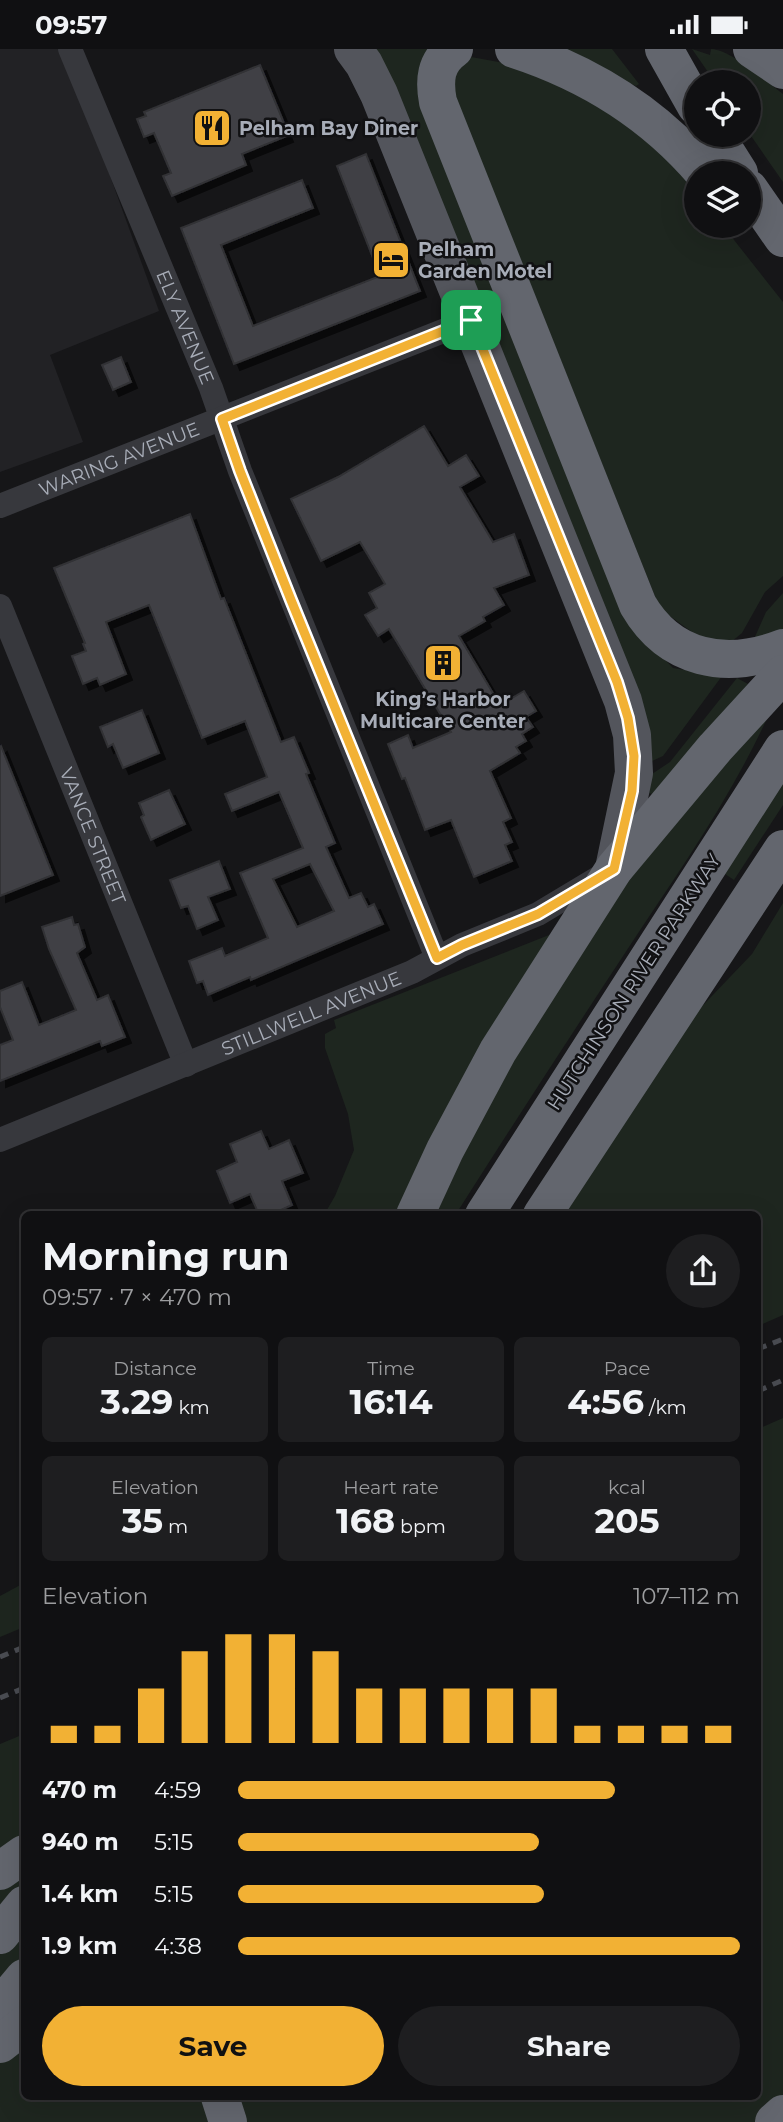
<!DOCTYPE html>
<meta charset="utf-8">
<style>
:root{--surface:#101012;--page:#1e1e20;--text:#f1f3f6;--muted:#9c9d9f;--line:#303032;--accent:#f2b134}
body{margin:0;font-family:Montserrat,sans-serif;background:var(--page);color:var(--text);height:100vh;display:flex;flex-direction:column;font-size:26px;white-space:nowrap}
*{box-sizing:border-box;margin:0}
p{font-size:23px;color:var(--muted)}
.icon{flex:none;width:38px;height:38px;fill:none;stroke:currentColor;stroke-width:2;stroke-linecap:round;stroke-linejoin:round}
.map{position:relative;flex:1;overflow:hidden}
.side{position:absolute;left:21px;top:1162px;width:740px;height:889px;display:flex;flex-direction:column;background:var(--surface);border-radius:10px;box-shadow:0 7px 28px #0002,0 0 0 2px var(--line)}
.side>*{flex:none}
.fabs{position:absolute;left:684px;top:21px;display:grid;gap:14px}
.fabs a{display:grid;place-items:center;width:77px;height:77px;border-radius:50%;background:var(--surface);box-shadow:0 7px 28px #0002,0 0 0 2px var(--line);font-size:35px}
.pin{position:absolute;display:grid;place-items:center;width:60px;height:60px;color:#fff;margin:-30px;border-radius:14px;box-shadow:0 4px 10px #0006}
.round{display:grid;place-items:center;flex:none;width:74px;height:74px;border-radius:37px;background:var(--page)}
.head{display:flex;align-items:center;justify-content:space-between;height:119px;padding:0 21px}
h1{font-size:38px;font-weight:700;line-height:52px}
.stats{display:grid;grid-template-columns:repeat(3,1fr);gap:10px;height:119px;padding:7px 21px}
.stats div{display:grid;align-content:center;border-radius:10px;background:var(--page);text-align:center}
.stats b{font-size:35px;font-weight:700}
.stats small{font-size:19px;font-weight:400}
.stats p{font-size:19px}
.chart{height:196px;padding:14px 21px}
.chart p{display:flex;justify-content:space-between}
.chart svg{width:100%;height:126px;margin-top:7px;stroke:var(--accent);stroke-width:6}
.cta{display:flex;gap:14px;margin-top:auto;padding:14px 21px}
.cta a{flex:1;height:80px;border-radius:42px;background:var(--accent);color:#111;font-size:28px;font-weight:700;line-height:80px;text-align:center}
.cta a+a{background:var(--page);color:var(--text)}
ul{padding:0 21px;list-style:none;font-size:23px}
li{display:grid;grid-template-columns:112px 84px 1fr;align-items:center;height:52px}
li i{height:18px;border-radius:9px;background:var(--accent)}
.status{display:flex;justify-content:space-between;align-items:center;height:49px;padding:0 35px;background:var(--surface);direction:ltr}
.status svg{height:19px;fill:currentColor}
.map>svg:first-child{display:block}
.built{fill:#222225}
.green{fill:#1e261f}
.building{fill:#404145;stroke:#303034;stroke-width:2;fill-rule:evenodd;filter:url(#shadow)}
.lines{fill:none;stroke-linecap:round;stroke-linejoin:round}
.minor{stroke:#37383d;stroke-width:24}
.primary{stroke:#53555c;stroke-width:38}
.motorway{stroke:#63666e;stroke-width:38}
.rail{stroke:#4a4c52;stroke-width:5;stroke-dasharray:9 7;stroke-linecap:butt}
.route-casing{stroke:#fff;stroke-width:14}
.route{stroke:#f2b134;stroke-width:9}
.labels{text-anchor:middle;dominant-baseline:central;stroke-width:5;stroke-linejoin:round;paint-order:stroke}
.poi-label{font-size:19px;font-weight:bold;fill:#a8adb8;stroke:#111113;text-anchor:start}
.street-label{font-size:19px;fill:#a8adb8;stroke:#111113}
</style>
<div class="status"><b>09:57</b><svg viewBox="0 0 49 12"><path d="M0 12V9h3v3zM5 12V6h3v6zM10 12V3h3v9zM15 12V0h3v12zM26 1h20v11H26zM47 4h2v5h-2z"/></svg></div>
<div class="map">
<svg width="783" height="2073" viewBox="0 0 783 2073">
<defs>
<filter id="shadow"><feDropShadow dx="6" dy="6" stdDeviation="0" flood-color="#0009"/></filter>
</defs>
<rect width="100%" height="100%" fill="#161618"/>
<!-- built -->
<path class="built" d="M0 0H64L159 262 50 306 83 393 0 423Z"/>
<!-- green -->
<g class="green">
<path d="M375 0H427L643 588 673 619 722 627 663 707 652 712 643 655Z"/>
<path d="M547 0H612L639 35 636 37 574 9Z"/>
<path d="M692 0 710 6 711 0C732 1 766 32 783 45V133L749 84V33H715Z"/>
<path d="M471 8 504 14 605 56 666 105 696 143V177H723L783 253V527L765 543 742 584 731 593 699 588 660 560 450 34 455 16Z"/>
<path d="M783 544V584L754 590 766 563Z"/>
<path d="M737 629 748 635 658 747 649 744 652 725 670 713Z"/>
<path d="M774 654C736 742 679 822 627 901 569 989 512 1077 456 1165L423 1166 580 891Z"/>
<path d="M783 727V756L734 831 722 823Z"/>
<path d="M783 854V1266L758 1277V1166H562L688 972 752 905Z"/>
<path d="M554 884 406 1165 324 1166 335 1147 354 1101 348 1065 325 999V985L336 979 334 971Z"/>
<path d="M783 1369V2073H0V1695L24 1685V2048H758V1380Z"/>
<path d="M24 1534V1578L0 1588V1547Z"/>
</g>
<!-- building -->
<g class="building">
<path d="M260 16 284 74 282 75 287 87 242 105 246 116 172 147 163 127 171 124 154 84 144 88 137 70 146 67 144 63Z"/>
<path d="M366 105 420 242 234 315 181 179 302 131 313 159 221 196 253 277 380 227 337 117Z"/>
<path d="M121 308 131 333 113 341 102 316Z"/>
<path d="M424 377 448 417 466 406 479 427 460 438 493 493 514 485 529 526 494 539 504 556 483 568 485 572 459 587 500 656 524 642 536 662 526 668 533 678 522 685 526 692 516 698 520 704 490 722 511 769 503 773 512 793 505 796 512 812 474 828 451 771 425 781 405 729 402 730 388 695 408 686 413 699 451 683 389 580 378 587 365 566 377 559 369 544 385 535 360 493 321 512 291 450 338 428Z"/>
<path d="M190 465 221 550 224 549 281 693 294 688 309 724 306 725 335 794 326 798 349 849 361 844 368 858 374 855 383 875 251 931 250 928 208 946 203 932 197 934 189 912 222 899 225 907 268 889 240 824 303 799 279 743 232 762 225 745 267 728 245 672 202 689 149 556 106 573 126 625 100 636 97 629 83 635 72 607 86 602 83 595 85 594 54 519ZM310 815 334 862 297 878 273 830Z"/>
<path d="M142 661 159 704 123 719 113 695 108 698 100 678Z"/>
<path d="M1 697 53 826 0 847V698Z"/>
<path d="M169 741 185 775 151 791 141 768 144 766 139 754Z"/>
<path d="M219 812 230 840 208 848 218 871 197 880 188 857 181 859 170 831Z"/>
<path d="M72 868 74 876 78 875 85 898 77 904 97 951 108 946 125 988 102 997 100 992 0 1032V996L13 991 0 958V942L22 933 39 976 76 961 49 900 42 878Z"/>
<path d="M261 1082 269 1100 289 1091 303 1124 282 1132 292 1156 270 1166H259L250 1145 230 1154 217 1122 237 1113 230 1095Z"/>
</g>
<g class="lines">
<!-- minor -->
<g class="minor">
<path id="s1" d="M70 0 211 339 240 422 437 909"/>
<path id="s2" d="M0 457 471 271"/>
<path id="s3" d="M0 557 186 1016"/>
<path id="s4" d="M0 1091 412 923 462 896 538 865 608 823"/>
</g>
<!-- primary -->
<path class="primary" d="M353 0 364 15 379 45 623 652 632 686 634 724 614 820"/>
<!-- motorway -->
<g class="motorway">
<path d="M454 0C435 13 434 32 438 53L638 556C670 611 726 621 783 599"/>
<path d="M514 0C588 24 653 64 704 124"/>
<path d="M664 0 696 57"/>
<path d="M752 0 783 21"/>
<path d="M715 86 739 124"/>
<path d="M749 140 783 189"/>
<path d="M415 1166 445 1101 498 1002 614 820 715 699 783 625"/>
<path d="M484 1166 783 700"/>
<path d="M542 1166 783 800"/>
<path d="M0 1822 24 1805"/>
<path d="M0 1886 24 1856"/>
<path d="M0 1958 24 1929"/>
<path d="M0 1995 24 1976"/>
<path d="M220 2048 228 2073"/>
<path d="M774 2073 783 2065"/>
</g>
<!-- rail -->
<g class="rail">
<path d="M758 1300 783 1290"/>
<path d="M758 1342 783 1331"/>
<path d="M0 1608 24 1598"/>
<path d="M0 1649 24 1639"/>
</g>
</g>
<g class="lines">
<defs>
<path id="route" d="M471 271 617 633 628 669 634 707 632 742 614 820 538 865 462 896 437 909 291 551 240 422 222 370Z"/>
</defs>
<!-- route casing -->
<use href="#route" class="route-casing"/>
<!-- route -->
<use href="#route" class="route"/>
</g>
<!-- icons -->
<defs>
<symbol id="restaurant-square" viewBox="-11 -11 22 22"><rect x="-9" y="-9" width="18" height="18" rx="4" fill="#f2b134" stroke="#111113"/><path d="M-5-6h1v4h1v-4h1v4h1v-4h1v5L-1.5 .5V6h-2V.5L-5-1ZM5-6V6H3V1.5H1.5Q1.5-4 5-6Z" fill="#111"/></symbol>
<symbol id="hotel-square" viewBox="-11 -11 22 22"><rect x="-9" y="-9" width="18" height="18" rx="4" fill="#f2b134" stroke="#111113"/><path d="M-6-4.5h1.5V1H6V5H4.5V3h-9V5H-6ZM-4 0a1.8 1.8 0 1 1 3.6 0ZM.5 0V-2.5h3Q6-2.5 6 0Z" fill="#111"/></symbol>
<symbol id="building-square" viewBox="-11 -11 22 22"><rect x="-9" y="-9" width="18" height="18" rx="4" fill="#f2b134" stroke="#111113"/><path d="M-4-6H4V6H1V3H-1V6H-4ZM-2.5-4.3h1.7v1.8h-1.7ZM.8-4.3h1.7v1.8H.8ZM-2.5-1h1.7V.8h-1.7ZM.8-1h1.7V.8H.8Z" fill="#111"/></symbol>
</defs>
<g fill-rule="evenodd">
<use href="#restaurant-square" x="190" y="57" width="44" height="44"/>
<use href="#hotel-square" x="369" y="189" width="44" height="44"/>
<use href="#building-square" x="421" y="592" width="44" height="44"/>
</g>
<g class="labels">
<!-- poi labels -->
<g class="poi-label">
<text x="239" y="79">Pelham Bay Diner</text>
<text x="418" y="200">Pelham<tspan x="418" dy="22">Garden Motel</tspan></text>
<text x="443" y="650" text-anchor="middle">King’s Harbor<tspan x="443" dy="22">Multicare Center</tspan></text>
</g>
<!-- street labels -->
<g class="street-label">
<text stroke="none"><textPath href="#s1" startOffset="301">ELY AVENUE</textPath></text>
<text stroke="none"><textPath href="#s2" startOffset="128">WARING AVENUE</textPath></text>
<text stroke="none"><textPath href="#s3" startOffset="248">VANCE STREET</textPath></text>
<text transform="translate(634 933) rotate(-57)">HUTCHINSON RIVER PARKWAY</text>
<text stroke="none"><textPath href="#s4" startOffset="336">STILLWELL AVENUE</textPath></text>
</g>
</g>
</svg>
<div class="fabs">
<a><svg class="icon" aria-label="locate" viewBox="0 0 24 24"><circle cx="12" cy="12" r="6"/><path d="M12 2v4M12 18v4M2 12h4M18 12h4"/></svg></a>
<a><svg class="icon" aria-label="layers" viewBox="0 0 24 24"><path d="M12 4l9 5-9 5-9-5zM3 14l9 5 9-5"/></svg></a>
</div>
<div class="pin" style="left:471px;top:271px;background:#1e9e55"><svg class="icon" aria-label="arrive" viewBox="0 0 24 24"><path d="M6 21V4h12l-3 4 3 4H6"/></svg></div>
<section class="side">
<div class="head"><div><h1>Morning run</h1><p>09:57 · 7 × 470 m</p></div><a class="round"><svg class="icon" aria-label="share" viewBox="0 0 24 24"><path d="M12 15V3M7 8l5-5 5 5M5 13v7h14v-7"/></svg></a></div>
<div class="stats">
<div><p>Distance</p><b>3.29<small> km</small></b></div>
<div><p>Time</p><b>16:14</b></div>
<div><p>Pace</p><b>4:56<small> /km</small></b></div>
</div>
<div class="stats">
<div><p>Elevation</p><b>35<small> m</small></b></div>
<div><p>Heart rate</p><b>168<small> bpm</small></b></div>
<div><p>kcal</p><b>205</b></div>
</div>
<div class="chart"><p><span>Elevation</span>107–112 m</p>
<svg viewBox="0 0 160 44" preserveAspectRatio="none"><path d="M5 44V38M15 44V38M25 44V25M35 44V12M45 44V6M55 44V6M65 44V12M75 44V25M85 44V25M95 44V25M105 44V25M115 44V25M125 44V38M135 44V38M145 44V38M155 44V38"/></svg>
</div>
<ul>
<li><b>470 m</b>4:59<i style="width:75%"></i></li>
<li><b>940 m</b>5:15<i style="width:60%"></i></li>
<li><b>1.4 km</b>5:15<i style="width:61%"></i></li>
<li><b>1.9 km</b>4:38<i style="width:100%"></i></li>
</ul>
<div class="cta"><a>Save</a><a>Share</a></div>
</section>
</div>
